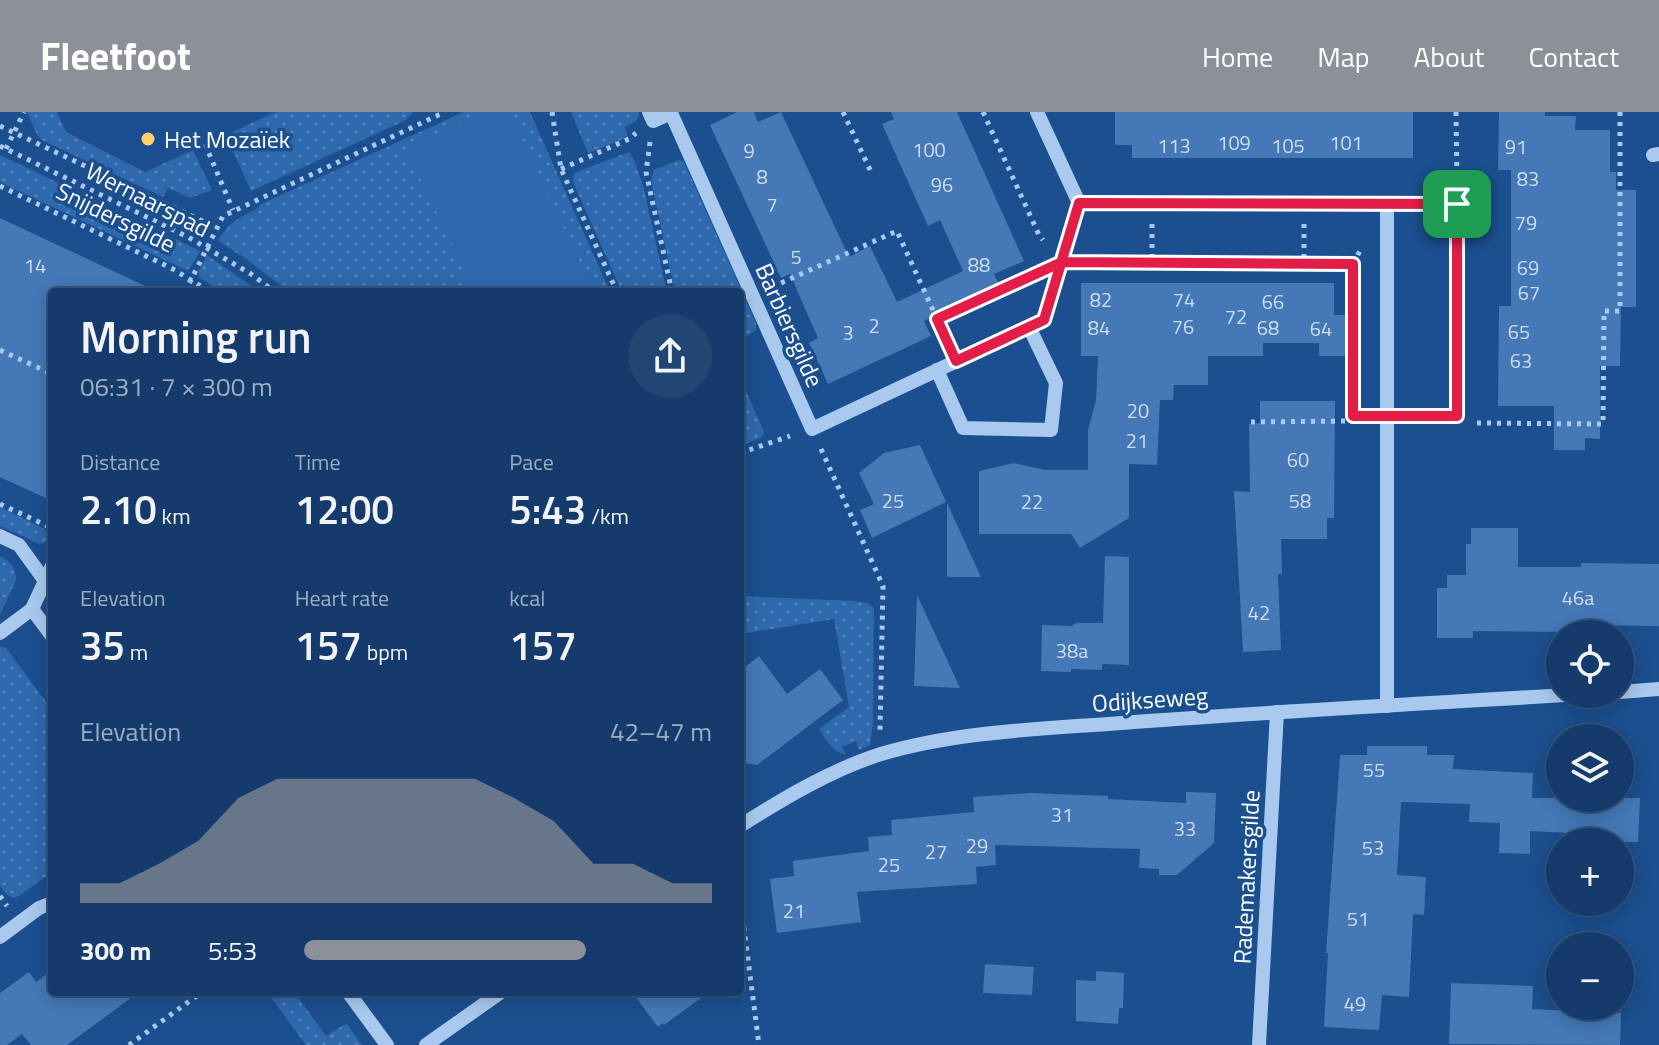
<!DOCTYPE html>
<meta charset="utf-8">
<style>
:root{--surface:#143b6b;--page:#214673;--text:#f1f3f6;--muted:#9dadc1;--line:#33557e;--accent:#8c9099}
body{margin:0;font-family:"Titillium Web",sans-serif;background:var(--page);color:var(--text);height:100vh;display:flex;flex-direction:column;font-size:30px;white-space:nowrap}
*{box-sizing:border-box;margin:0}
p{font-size:26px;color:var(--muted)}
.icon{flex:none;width:44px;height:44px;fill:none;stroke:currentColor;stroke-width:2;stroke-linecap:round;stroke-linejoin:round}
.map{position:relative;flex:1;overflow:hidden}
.side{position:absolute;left:48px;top:176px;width:696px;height:708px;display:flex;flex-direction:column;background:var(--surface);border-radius:8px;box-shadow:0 4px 20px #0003,0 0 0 2px var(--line)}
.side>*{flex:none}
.tools{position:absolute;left:1546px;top:508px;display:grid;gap:16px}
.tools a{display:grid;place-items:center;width:88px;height:88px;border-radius:50%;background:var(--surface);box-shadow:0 4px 20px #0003,0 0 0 2px var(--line);font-size:40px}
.pin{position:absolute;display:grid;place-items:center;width:68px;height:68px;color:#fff;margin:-34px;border-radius:16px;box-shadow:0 4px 12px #0006}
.round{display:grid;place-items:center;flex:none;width:84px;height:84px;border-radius:42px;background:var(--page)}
.summary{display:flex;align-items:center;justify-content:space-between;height:136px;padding:0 32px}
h1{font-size:44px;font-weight:600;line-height:60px}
.figures{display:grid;grid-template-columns:repeat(3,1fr);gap:12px;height:136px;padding:8px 32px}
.figures div{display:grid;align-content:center}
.figures b{font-size:40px;font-weight:600}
.figures small{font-size:22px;font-weight:400}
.figures p{font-size:22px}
.chart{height:224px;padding:16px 32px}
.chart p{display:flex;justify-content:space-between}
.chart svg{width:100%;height:144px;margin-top:8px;fill:var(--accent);opacity:.7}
ul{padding:0 32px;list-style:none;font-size:26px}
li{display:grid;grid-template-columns:128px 96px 1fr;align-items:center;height:60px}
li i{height:20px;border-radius:10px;background:var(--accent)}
header{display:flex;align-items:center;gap:48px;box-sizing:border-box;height:112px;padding:0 40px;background:var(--accent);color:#fff}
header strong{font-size:38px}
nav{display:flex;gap:44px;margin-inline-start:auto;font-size:28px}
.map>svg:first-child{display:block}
.grass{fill:url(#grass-dots)}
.park{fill:#2e69ad}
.building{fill:#4478b7}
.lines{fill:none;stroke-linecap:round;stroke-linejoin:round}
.path{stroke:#a9c9ee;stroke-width:5;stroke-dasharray:4 6;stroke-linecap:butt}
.minor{stroke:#a9c9ee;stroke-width:14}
.route-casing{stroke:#fff;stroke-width:16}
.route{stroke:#e11d48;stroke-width:10}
.poi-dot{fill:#ffd166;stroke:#1b4f8f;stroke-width:3}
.labels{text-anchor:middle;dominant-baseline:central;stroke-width:7;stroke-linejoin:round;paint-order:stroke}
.number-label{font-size:20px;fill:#d0dded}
.poi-label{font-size:24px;fill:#fff;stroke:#1b4f8f;text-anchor:start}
.street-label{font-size:24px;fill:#fff;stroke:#1b4f8f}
</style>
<header>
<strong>Fleetfoot</strong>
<nav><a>Home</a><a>Map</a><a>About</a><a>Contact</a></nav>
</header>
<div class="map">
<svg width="1659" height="933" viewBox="0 0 1659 933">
<defs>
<pattern id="grass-dots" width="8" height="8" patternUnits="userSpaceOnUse" patternTransform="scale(2)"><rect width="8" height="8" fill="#2e69ad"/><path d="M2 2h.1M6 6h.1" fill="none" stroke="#4d80b9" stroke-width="1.8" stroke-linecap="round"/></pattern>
</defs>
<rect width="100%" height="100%" fill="#1b4f8f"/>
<!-- grass -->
<g class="grass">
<path d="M27 0H57L66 20 145 60 193 38 212 78 190 86 168 76 163 85 42 28 37 23Z"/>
<path d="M276 0H413L406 8 251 79 226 23Z"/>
<path d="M464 0H530L610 180H289L245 146 218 129C230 109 238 106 259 96V93Z"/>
<path d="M571 0H639C640 10 632 11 625 15L628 25 588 41Z"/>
<path d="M629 40 634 48 643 73 667 180H622L573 70 574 61Z"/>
<path d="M0 43 200 139 190 156 186 158 0 70Z"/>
<path d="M679 48 684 50 756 211V218L740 228V180H675L651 68 654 58Z"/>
<path d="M207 143 260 180H221L202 167 199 166V159Z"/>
<path d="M740 265 764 320 762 325 740 334Z"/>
<path d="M0 395 47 418 50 420 45 430 40 432 0 414Z"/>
<path d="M0 444C11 449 16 456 16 468L0 503Z"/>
<path d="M740 484 855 489 868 491 874 496 873 611 870 633 859 638 856 629 842 635 846 643C832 639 826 628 819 617L849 595 834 507 740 522Z"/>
<path d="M0 534 6 536 9 540 52 598V760L19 784 13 786 6 782 0 774Z"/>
<path d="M267 880H294L326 924 342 914 347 912 362 933H306Z"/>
</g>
<!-- park -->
<path class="park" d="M485 0H509L594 180H474L406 36Z"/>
<!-- building -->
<g class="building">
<path d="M737 0H754L758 10 781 0 849 145 870 134 897 190 963 159 940 108 928 114 882 12 894 7 891 0H957L1024 149 994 162 1000 174 924 209 931 224 828 272 809 231 818 226 790 162 781 166 710 13Z"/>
<path d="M1115 0H1413V46H1132V33H1115Z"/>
<path d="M1499 0H1545V4H1576L1575 18H1610V60H1616V78H1636V195H1621L1620 254H1600V327L1585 326V338H1554V294H1498L1499 194H1511V58H1498Z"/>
<path d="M0 106 158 180H52V389L0 365Z"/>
<path d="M1081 171H1334V203H1347V244H1319V231H1263V244H1208V273H1174L1173 288H1160L1157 353 1129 352V406L1080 436 1071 422H979V359L1014 351 1045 358H1088V318L1096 288 1098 244H1081Z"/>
<path d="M1260 289H1335L1334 406H1327V427H1281L1282 462H1278L1281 538 1243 540 1234 379 1250 380 1249 312 1260 311Z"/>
<path d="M920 333 946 390 872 426 860 398 874 392 859 361 884 341Z"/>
<path d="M947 391 981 465H947Z"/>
<path d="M1471 416H1518V455H1581V451L1659 452V514L1582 513V520L1473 519V526H1437V476H1447V463H1466V432H1471Z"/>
<path d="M1105 444 1129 445V553L1102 552V558L1071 557V560L1041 559 1042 513 1072 514 1076 511H1103Z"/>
<path d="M917 483 960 576 914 574Z"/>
<path d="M759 544 787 582 820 557 843 588 757 653 740 650V559Z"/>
<path d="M1367 634H1427V643H1454L1453 657 1533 661 1532 686H1640L1638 730H1590V722L1530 719V742L1499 741 1500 711 1469 710 1470 692 1401 690 1397 763 1426 765 1424 803 1413 802 1409 885 1382 883 1379 918 1324 915 1328 841H1326L1340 643H1367Z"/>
<path d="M1186 680 1216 681 1214 731 1177 763H1159V757L1139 756 1140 737 995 733 996 753 976 755 977 772 857 780 861 810 777 821 770 767 794 764 793 749 869 739 868 725 892 723 891 708 974 700 973 685 1030 681 1108 684V687L1186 691Z"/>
<path d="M985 852 1034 855 1032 883 983 881Z"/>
<path d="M52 858V880H139L67 933H31L22 922 7 933H0V881L29 860 36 870Z"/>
<path d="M1096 859 1124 861 1123 896H1119L1118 912 1076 909V868L1096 869Z"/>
<path d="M1451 871 1533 874 1532 897 1621 901 1620 933 1449 932Z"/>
<path d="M632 880H709L664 913 663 911 658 915Z"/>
</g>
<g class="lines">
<!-- path -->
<g class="path">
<path d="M552 0 561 57 617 180"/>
<path d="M843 0 872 62"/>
<path d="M983 0 1039 123 1043 128"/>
<path d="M1456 0 1457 71"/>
<path d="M0 14 217 116"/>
<path d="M650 30 646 60 672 180"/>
<path d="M205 32 233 98"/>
<path d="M0 34 188 125 251 162 275 180"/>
<path d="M6 37 24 0"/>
<path d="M561 57 629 27 636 21"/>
<path d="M0 74 173 157 210 180"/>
<path d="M1152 112V151"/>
<path d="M1304 112V151"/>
<path d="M1083 150 1353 152V304H1366"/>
<path d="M1353 152 1362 135"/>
<path d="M772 175 897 119 947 229"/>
<path d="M185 180 223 104 445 0"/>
<path d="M937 207 1031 164"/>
<path d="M0 238 52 262"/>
<path d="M1251 310 1353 309V304"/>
<path d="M1477 311 1603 312 1604 199H1620V0"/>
<path d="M821 337 883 474 880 618"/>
<path d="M740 341 790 324"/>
<path d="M0 392 52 416"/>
<path d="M0 784 7 794"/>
<path d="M740 785 759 933"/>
<path d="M129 933 202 880"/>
</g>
<!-- minor -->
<g class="minor">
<path d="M649 0 653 9 671 1 812 317 1044 208 1079 91"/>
<path d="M1037 0 1079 91"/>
<path d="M1653 43 1659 42"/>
<path d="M1079 91 1457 92V304H1387"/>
<path d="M937 258 963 316 1051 318 1056 271 1029 215"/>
<path d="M0 424 19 433 45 469"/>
<path d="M32 497 52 524"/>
<path d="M0 521 32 497 52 454"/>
<path d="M1620 580 1659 577"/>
<path d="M1387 594V92"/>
<path d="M740 714C784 686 831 658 881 642 962 618 1049 617 1134 610 1283 599 1433 591 1583 582"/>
<path d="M0 825 39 796 52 791"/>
<path d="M348 880 387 933"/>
<path d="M426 933 501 880"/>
<path d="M1259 933 1277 600"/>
</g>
</g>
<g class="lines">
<defs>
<path id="route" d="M1457 92 1079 91 1044 208 956 249 937 207 1062 150 1353 152V304H1457V92"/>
</defs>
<!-- route casing -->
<use href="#route" class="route-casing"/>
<!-- route -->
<use href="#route" class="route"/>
</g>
<!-- markers -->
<circle class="poi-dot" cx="148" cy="27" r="8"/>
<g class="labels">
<!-- number labels -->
<g class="number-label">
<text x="1234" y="30">109</text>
<text x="1346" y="30">101</text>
<text x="1174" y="33">113</text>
<text x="1288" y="33">105</text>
<text x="1516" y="34">91</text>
<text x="929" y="37">100</text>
<text x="749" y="38">9</text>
<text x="762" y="64">8</text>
<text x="1528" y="66">83</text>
<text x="942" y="72">96</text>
<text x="772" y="92">7</text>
<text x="1526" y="110">79</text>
<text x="796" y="144">5</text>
<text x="979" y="152">88</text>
<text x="35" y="153">14</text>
<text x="1528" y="155">69</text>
<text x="1529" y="180">67</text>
<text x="1101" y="187">82</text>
<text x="1184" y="187">74</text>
<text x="1273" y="189">66</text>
<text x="1236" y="204">72</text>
<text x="874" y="213">2</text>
<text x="1183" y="214">76</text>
<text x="1099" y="215">84</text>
<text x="1268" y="215">68</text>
<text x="1321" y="216">64</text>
<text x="1519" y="219">65</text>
<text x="848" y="220">3</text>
<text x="1521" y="248">63</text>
<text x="1138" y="298">20</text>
<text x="1137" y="328">21</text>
<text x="1298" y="347">60</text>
<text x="893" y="388">25</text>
<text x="1300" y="388">58</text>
<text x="1032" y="389">22</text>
<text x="1578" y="485">46a</text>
<text x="1259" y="500">42</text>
<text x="1072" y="538">38a</text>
<text x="1374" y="657">55</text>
<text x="1062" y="702">31</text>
<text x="1185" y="716">33</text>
<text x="977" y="733">29</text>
<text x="1373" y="735">53</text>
<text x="936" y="739">27</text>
<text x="889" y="752">25</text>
<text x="794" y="798">21</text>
<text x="1358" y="806">51</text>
<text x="1355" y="891">49</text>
</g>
<!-- poi labels -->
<g class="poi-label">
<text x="164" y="27">Het Mozaïek</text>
</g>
<!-- street labels -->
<g class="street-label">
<text transform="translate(148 87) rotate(27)">Wernaarspad</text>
<text transform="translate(116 105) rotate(26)">Snijdersgilde</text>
<text transform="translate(790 213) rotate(66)">Barbiersgilde</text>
<text transform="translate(1150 587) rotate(-4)">Odijkseweg</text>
<text transform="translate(1246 765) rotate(-87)">Rademakersgilde</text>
</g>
</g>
</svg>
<div class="tools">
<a><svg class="icon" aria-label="locate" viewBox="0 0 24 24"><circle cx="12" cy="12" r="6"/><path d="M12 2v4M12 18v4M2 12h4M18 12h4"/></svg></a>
<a><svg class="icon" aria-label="layers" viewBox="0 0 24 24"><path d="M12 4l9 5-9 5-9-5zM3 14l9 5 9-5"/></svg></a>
<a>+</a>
<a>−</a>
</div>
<div class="pin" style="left:1457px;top:92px;background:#1e9e55"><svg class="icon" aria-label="arrive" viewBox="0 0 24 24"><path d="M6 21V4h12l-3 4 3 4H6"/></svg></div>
<section class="side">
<div class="summary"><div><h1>Morning run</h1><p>06:31 · 7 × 300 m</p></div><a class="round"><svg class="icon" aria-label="share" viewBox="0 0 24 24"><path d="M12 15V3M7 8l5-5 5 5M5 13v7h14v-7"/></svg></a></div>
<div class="figures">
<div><p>Distance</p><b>2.10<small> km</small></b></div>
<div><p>Time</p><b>12:00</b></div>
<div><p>Pace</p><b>5:43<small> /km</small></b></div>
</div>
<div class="figures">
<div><p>Elevation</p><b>35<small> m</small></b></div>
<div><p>Heart rate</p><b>157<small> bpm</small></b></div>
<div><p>kcal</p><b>157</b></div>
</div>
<div class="chart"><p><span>Elevation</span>42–47 m</p>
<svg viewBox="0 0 160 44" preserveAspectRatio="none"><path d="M0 44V38L10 38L20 32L30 25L40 12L50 6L60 6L70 6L80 6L90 6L100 6L110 12L120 19L130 32L140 32L150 38L160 38V44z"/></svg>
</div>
<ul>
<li><b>300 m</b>5:53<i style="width:69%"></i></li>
</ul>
</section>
</div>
